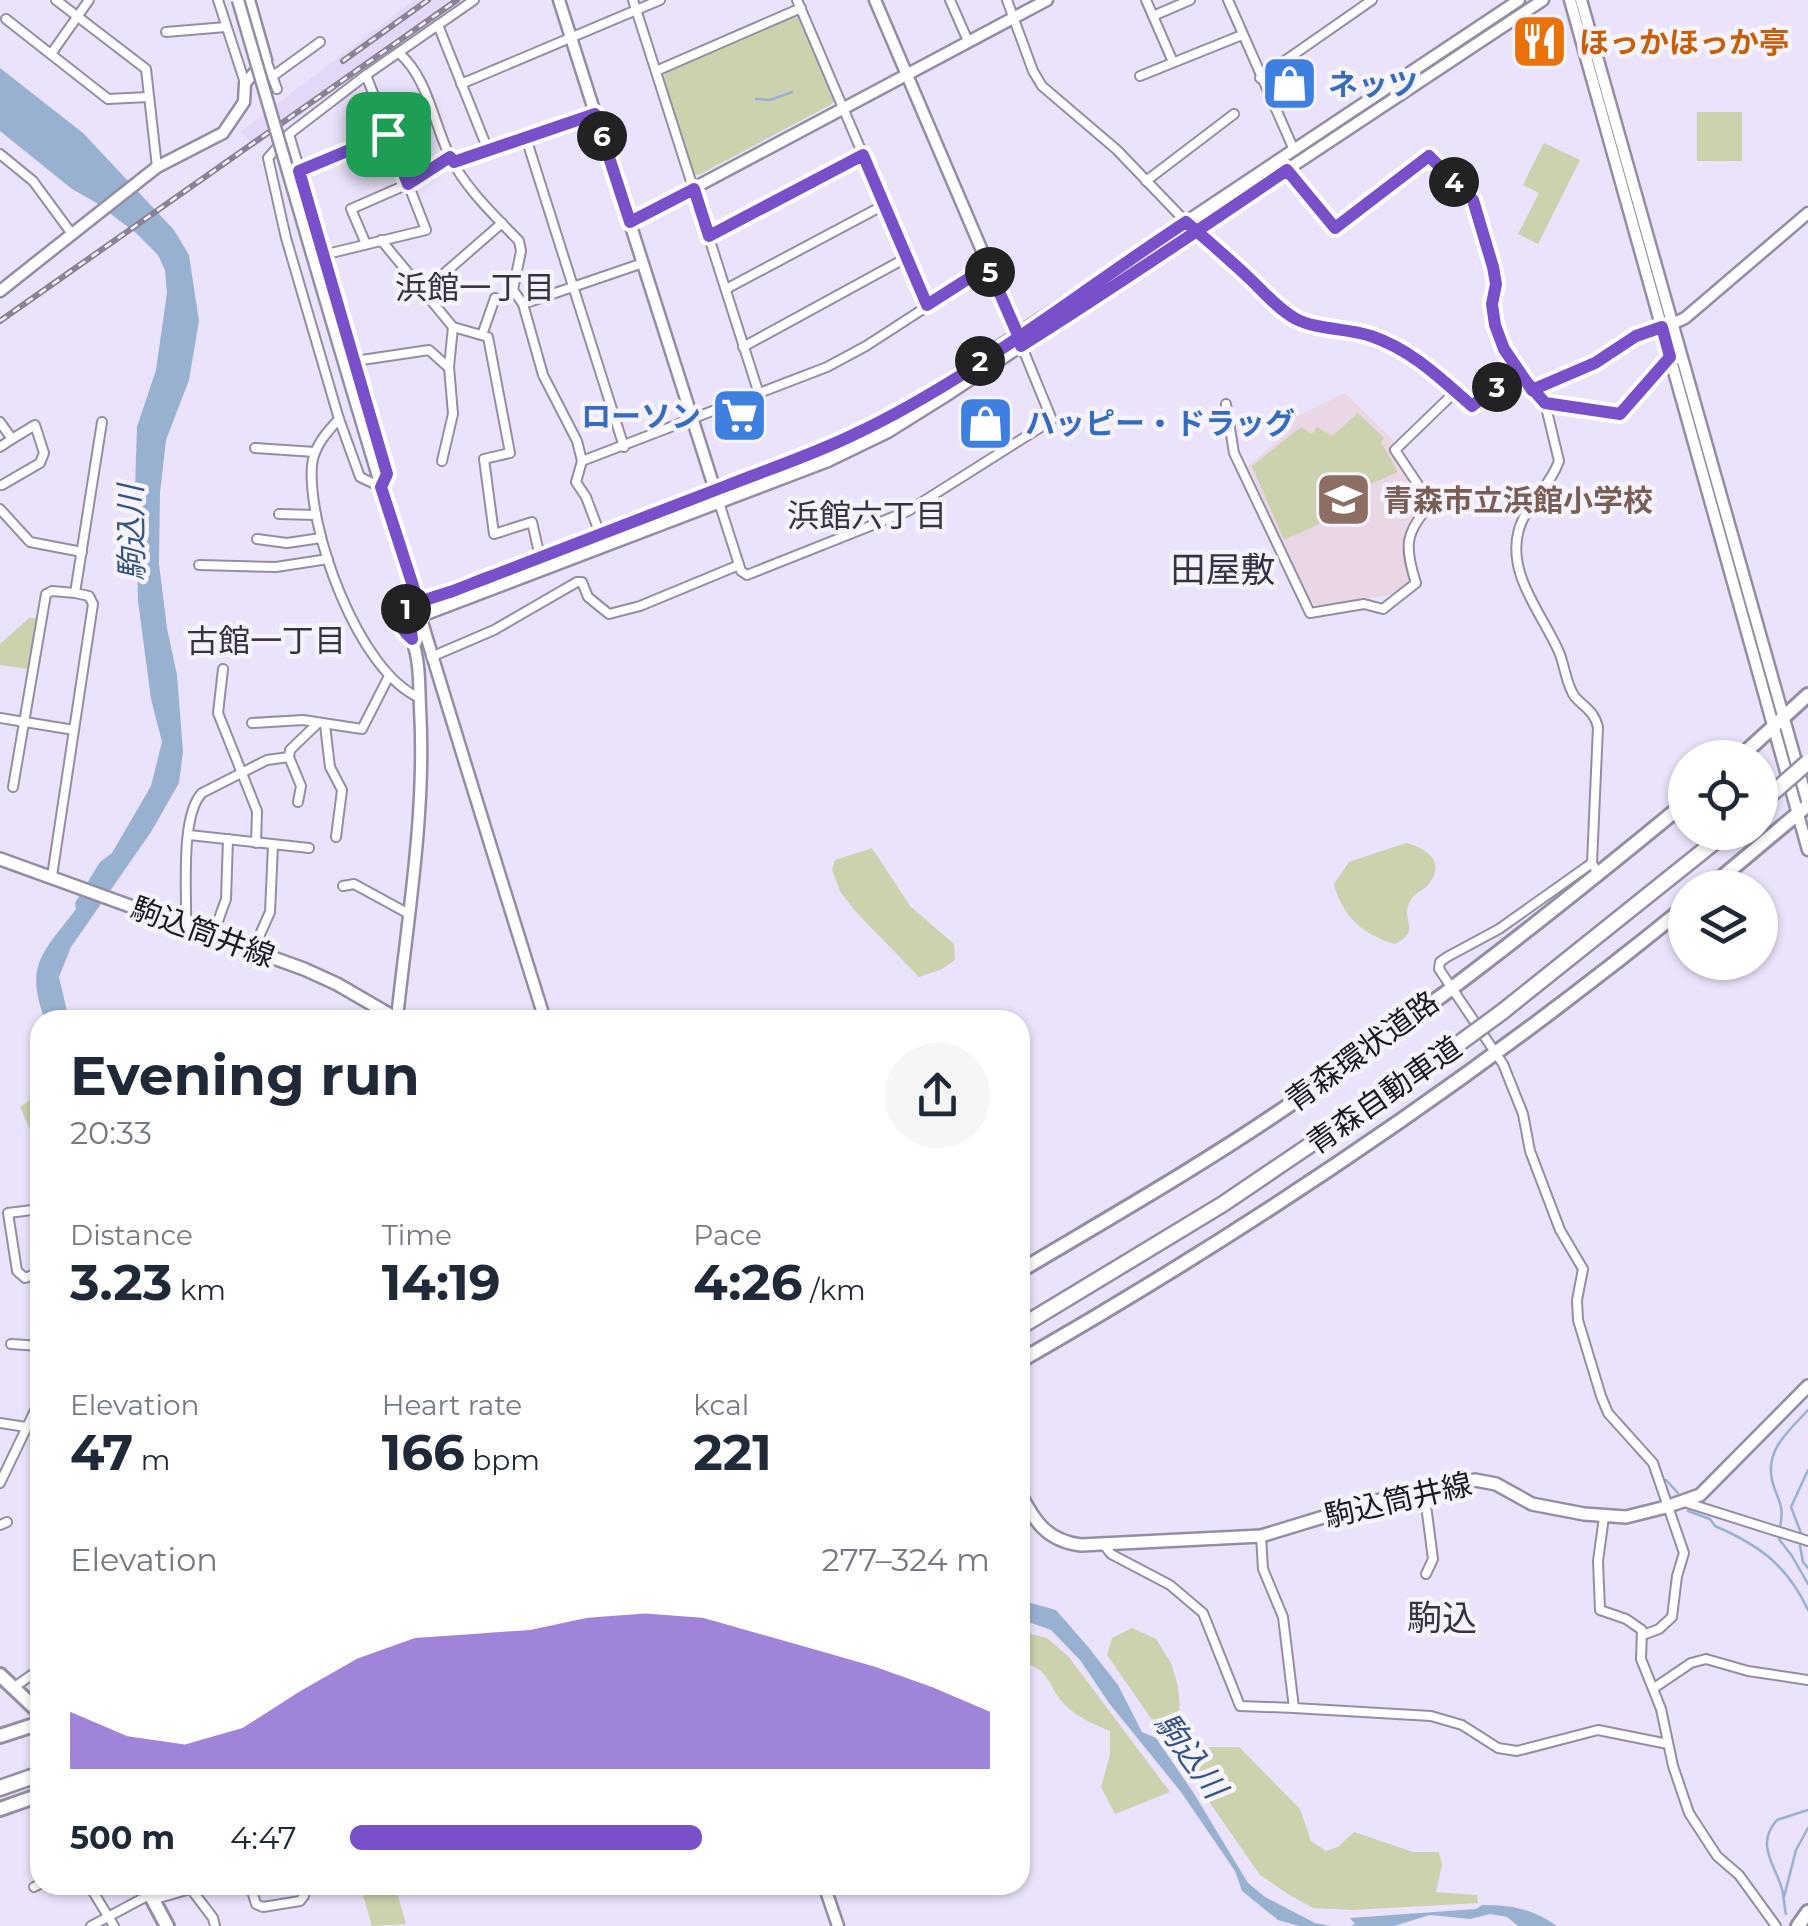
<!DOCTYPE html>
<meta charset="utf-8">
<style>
:root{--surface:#fff;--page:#f6f6f7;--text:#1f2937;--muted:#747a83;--accent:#7851ca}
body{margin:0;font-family:Montserrat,"Noto Sans JP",sans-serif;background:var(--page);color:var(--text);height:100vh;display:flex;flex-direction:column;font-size:38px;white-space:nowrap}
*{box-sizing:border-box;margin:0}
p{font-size:32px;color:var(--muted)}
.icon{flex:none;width:55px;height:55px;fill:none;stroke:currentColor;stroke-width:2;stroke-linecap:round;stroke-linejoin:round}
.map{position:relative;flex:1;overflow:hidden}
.sheet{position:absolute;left:30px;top:1010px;width:1000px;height:885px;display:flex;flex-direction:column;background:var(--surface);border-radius:30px;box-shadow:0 2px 8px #0004}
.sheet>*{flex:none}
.controls{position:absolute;left:1668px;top:740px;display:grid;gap:20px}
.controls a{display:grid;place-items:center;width:110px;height:110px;border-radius:50%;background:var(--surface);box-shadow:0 2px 8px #0004;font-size:50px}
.pin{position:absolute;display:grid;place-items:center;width:85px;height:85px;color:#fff;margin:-42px;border-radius:20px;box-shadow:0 5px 15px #0006}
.km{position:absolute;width:50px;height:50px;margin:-25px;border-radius:50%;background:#222;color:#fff;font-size:28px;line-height:50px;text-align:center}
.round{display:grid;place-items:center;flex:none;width:105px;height:105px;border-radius:52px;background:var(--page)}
.summary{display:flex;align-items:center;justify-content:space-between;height:170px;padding:0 40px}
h1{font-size:55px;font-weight:700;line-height:75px}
.stats{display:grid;grid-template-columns:repeat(3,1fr);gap:15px;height:170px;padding:10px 40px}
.stats div{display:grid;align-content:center}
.stats b{font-size:50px;font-weight:700}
.stats small{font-size:28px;font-weight:400}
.stats p{font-size:28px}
.chart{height:280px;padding:20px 40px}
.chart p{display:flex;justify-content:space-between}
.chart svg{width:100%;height:180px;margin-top:10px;fill:var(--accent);opacity:.7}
ul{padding:0 40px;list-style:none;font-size:32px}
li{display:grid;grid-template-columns:160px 120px 1fr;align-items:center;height:75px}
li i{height:25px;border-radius:12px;background:var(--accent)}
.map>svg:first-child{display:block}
.built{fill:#e4d8f8}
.education{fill:#ead7e6}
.green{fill:#ccd1ae}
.water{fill:#99b1d1}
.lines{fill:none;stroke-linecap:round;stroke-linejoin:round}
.stream{stroke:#99b1d1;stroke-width:2.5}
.minor-casing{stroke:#958da3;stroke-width:12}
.tertiary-casing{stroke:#958da3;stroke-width:15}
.secondary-casing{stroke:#958da3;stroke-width:16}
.primary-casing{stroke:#958da3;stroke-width:18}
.trunk-casing{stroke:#958da3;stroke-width:18}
.motorway-casing{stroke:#958da3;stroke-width:19}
.minor{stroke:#fff;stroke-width:8}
.tertiary{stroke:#fff;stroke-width:10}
.secondary{stroke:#fff;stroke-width:11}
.primary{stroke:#fff;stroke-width:12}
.trunk{stroke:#fff;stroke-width:12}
.motorway{stroke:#fff;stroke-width:14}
.rail-casing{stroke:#898394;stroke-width:6}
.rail{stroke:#f6f3fd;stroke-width:2.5;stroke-dasharray:8;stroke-linecap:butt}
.tertiary-bridge-casing{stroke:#958da3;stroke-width:15;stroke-linecap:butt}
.motorway-bridge-casing{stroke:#958da3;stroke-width:19;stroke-linecap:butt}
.tertiary-bridge{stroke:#fff;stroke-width:10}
.motorway-bridge{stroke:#fff;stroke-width:14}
.route-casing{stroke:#fff;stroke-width:20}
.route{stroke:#7851ca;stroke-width:12}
.labels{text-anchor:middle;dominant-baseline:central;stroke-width:9;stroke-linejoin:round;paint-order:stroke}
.food-label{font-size:30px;font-weight:bold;fill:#c56008;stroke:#f6f3fd;text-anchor:start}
.shop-label{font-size:30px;font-weight:bold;fill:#366cbe;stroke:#f6f3fd;text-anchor:start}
.education-label{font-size:30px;font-weight:bold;fill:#785e54;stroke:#f6f3fd;text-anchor:start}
.street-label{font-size:30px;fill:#1c1922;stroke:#f6f3fd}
.neighbourhood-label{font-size:32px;fill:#383043;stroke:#f6f3fd}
.water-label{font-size:32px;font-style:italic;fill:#345582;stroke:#f6f3fd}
.quarter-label{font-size:35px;fill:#383043;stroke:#f6f3fd}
</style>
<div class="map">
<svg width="1808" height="1926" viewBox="0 0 1808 1926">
<rect width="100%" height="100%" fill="#ebe3fb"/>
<!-- built -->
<path class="built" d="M414 0H463L254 148 241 131Z"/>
<!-- education -->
<path class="education" d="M1345 393 1395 442 1389 449 1426 502 1411 518 1404 533 1405 554 1413 581 1394 594 1320 607 1309 601 1248 466 1289 431 1296 417Z"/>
<!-- green -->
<g class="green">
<path d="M795 15 801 17 835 98 832 104 699 175 693 174 664 79 665 73Z"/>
<rect x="1697" y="112" width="45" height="49"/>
<path d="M1544 143 1580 160 1538 244 1518 234 1539 193 1523 185Z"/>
<path d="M1358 413 1384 438 1381 442 1398 472 1352 492V509L1284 540 1252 466 1301 427 1312 434 1317 427 1332 436Z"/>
<path d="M29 618H36L29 669 0 665V644Z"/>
<path d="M1406 843C1424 847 1445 860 1431 881 1426 890 1414 892 1409 903 1401 922 1422 930 1395 944 1363 935 1342 916 1334 884L1349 862Z"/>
<path d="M872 848 910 906 954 944 955 960 942 969 919 977 857 913 841 893 832 870 835 860Z"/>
<path d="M40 1093V1135L29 1127 20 1107Z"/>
<path d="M1132 1628 1156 1639 1171 1663 1178 1686 1180 1714 1203 1747H1239L1300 1809 1311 1841 1326 1851 1338 1847 1354 1832 1413 1852H1439L1442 1865 1436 1892 1477 1895 1478 1903 1352 1910 1313 1908 1288 1894 1260 1875 1107 1655 1112 1638Z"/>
<path d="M1020 1631 1047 1638 1068 1656 1170 1792 1115 1814 1101 1787 1110 1755V1731C1095 1725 1079 1718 1066 1706 1047 1688 1052 1668 1020 1662Z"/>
<path d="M360 1885H395L406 1924 372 1926Z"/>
</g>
<!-- water -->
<g class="water">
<path d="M0 68 83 133 174 230 189 255 199 321 189 380 166 440 160 493 159 564 167 628 177 675 183 752 179 783 151 832 71 947 59 977 69 1020H45C24 964 43 953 76 909L75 903 100 862 112 853 151 786 162 742 151 699 138 601 135 488 137 427 156 370 167 293 165 270 158 255 136 233 95 202 72 189 0 131Z"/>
<path d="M1020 1600 1056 1610 1089 1648 1118 1685 1142 1732 1156 1738 1193 1792 1248 1883 1265 1897 1315 1923 1331 1926H1299L1278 1920 1242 1891 1235 1871 1181 1792 1109 1703 1080 1660 1051 1630 1020 1619Z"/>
<path d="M1482 1905C1512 1905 1533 1909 1557 1926H1518L1507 1917 1490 1914 1470 1919 1430 1915 1394 1926H1351L1355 1924 1350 1918 1476 1909Z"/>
</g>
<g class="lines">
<!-- stream -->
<g class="stream">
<path d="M756 99 770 100 792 92"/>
<path d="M1666 1480 1678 1493"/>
<path d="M1688 1511 1710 1519 1715 1526C1759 1545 1787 1565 1808 1610"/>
<path d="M1780 1527C1785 1503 1777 1501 1772 1480 1765 1449 1790 1430 1808 1410"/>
<path d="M1801 1533 1791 1507 1808 1470"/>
<path d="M1779 1539 1792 1556 1808 1584"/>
<path d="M1800 1546 1803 1562 1808 1568"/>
<path d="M1784 1897 1796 1850 1808 1828"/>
<path d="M1786 1914C1784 1906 1784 1897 1782 1889 1775 1865 1755 1844 1777 1820L1808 1810"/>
</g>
<defs>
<g id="minor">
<path d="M56 0 146 69 157 167"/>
<path d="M218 0 245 83"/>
<path d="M633 0 759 394"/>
<path d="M797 0 927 305"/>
<path d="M950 0 968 41"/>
<path d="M1007 0 1033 71 1042 86 1117 150 1186 222 1279 306 1298 320 1370 336 1401 349 1426 365 1473 405 1517 371 1545 403 1559 461C1550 487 1527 503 1519 529 1506 574 1542 613 1559 652 1565 666 1566 685 1575 697 1585 708 1594 711 1598 727L1592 863 1598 874"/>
<path d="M1146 0 1173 62"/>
<path d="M1228 0 1294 150"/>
<path d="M1153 16 1190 0"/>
<path d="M6 19 108 99 148 97"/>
<path d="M438 25 488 150"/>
<path d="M166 32 226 27"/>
<path d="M399 53C428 78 433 122 450 157 466 189 495 216 519 241L521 251 513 290 523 304 543 375 577 441 582 461 576 482 586 497 600 534"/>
<path d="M51 54 89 0"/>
<path d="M266 60 277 89"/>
<path d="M656 71 801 8"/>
<path d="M273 76 320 42"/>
<path d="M1140 76 1242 35"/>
<path d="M1260 78 1372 0"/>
<path d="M461 84 660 0"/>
<path d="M289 134 373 421 387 474 381 487 360 477 339 419 286 238 268 158 289 134 366 75 474 0"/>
<path d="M526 138 624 447"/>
<path d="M0 154 33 181 72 234"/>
<path d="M453 162 595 114"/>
<path d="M1287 170 1335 228 1429 156 1473 200 1493 267 1496 284 1492 305 1495 325 1517 371"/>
<path d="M299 171 388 134"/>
<path d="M1146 181 1234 114"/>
<path d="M709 236 863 155"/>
<path d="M381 240 453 327 449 367 453 414 442 461"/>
<path d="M366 244 351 209 408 184 450 157"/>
<path d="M323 255 426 230 366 75"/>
<path d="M726 289 884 205"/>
<path d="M424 291 502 223"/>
<path d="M523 304 643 263"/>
<path d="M453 327 488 337 510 453 484 459 494 534 532 522 540 557"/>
<path d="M482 335 495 298"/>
<path d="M743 347 906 258"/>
<path d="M355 361 429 350 448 367"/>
<path d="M1533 390 1595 363 1636 336 1662 327"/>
<path d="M1545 403 1624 412 1672 355"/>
<path d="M1226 404 1234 453 1310 613 1364 604 1383 609 1416 583C1404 546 1405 532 1431 504L1395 450 1456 391"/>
<path d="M339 419C327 432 314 446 312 465 307 528 358 672 420 698"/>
<path d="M0 422 12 439 0 447"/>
<path d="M255 448 315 452"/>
<path d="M582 461 827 367 866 346 988 267"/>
<path d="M2 485 40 463 44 453 35 425 12 439"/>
<path d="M715 490 741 571 747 575 908 511 1052 420 1020 342"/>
<path d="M0 509 30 542 82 552"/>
<path d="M279 514 316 515"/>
<path d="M257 539 287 543 321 538"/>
<path d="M199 565 276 567 328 559"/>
<path d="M412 639C397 626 398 610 417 602"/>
<path d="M412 639 410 621 421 616"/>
<path d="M431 657 494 630 577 582H582L588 597 609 614 640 606 739 565"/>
<path d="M223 669 218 713 257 811 256 843"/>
<path d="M0 718 74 730"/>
<path d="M252 723 303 720 362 729 389 676"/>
<path d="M325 725 330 767 342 790 336 837"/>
<path d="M289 757 290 750 317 724"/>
<path d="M13 787 46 594 52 591 75 593"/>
<path d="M189 835 309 848"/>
<path d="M1592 863 1499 929 1447 957 1440 962 1439 969 1503 1064 1523 1114 1530 1151 1560 1230 1583 1269 1577 1300 1578 1320 1601 1396 1608 1413 1653 1463 1684 1553 1677 1576 1672 1617 1659 1629 1643 1635"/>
<path d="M52 876 93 604 89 596 75 593 102 422"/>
<path d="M343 886 354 884 409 914"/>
<path d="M186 925C187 892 180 816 202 793L267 760 289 757 301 786 298 802"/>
<path d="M213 935 226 899 228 839"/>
<path d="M253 950 270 912 273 845"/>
<path d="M40 1209 8 1213 17 1271 25 1278 40 1272"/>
<path d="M11 1344 40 1346"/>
<path d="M0 1423 26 1427"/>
<path d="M0 1483 40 1400"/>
<path d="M1424 1490 1433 1559 1426 1574"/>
<path d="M1684 1502 1808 1541"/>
<path d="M1604 1517 1598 1561 1600 1610 1626 1619 1642 1630 1641 1659 1661 1709 1673 1766 1689 1813 1717 1856 1739 1875 1776 1926"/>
<path d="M0 1525 7 1522"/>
<path d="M1261 1536 1263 1569 1283 1617 1294 1708 1431 1716 1462 1725 1498 1748 1517 1751 1598 1730 1668 1744"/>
<path d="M1104 1545 1111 1554 1170 1585 1203 1613 1240 1706 1294 1708"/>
<path d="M13 1688 40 1669"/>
<path d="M1654 1688 1691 1663 1706 1659 1748 1671 1808 1680"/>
<path d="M89 1885 114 1926"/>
<path d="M250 1885 256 1904 263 1907 300 1901 304 1896 300 1885"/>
<path d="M34 1887 40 1884"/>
<path d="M191 1889 213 1918 215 1926"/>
<path d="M152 1900 204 1885"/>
<path d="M91 1926 149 1895"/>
</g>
<g id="tertiary">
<path d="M559 0 715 490"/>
<path d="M875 0 1018 335"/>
<path d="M1570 0 1808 850"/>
<path d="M1581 0 1808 804"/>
<path d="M630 222 1047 0"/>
<path d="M312 254C387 510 465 765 545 1020"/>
<path d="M0 291 157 167 223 133 244 102 245 83 266 60 249 0"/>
<path d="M1668 326 1685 318 1808 213"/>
<path d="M417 602 821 450 917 401 1519 0"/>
<path d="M421 616 828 461 888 432 944 397 1543 0"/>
<path d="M397 1018C408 915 426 812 420 708 419 684 420 662 412 639"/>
<path d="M824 1885 838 1926"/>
</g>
<g id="secondary">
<path d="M0 859 304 969 337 984 399 1020"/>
<path d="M1020 1493C1034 1521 1047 1541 1081 1545L1261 1536 1376 1501 1475 1480 1496 1484 1532 1504 1584 1514 1626 1517 1666 1507 1700 1495 1808 1386"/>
</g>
<g id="primary">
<path d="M0 1675 40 1713"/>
<path d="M145 1885 167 1926"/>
<path d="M1798 1926 1808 1912"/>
</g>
<g id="trunk">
<path d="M1739 758 1808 695"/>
<path d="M1709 888 1808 805"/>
<path d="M1020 1271C1107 1219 1195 1169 1279 1112 1420 1017 1555 910 1685 803"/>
<path d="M1020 1361C1252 1228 1477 1076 1685 907"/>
<path d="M0 1736 40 1723"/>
<path d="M0 1809 40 1795"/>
</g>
<g id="motorway">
<path d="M1502 1012 1727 832"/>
<path d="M1020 1327 1223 1204 1450 1050"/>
<path d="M0 1788 40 1774"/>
</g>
</defs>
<!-- minor casing -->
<use href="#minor" class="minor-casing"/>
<!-- tertiary casing -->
<use href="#tertiary" class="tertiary-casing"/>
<!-- secondary casing -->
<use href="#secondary" class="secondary-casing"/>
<!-- primary casing -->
<use href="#primary" class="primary-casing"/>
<!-- trunk casing -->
<use href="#trunk" class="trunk-casing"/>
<!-- motorway casing -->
<use href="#motorway" class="motorway-casing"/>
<!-- minor -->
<use href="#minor" class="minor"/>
<!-- tertiary -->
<use href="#tertiary" class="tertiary"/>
<!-- secondary -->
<use href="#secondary" class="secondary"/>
<!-- primary -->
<use href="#primary" class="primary"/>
<!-- trunk -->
<use href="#trunk" class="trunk"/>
<!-- motorway -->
<use href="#motorway" class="motorway"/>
<defs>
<g id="rail">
<path d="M343 61 428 0"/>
<path d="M0 321 457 0"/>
</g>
</defs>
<!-- rail casing -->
<use href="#rail" class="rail-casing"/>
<!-- rail -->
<use href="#rail" class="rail"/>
<defs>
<path id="tertiary-bridge" d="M238 0 312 254"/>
<g id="motorway-bridge">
<path d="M1760 804 1808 762"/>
<path d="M1450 1050 1502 1012"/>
</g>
</defs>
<!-- tertiary-bridge casing -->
<use href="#tertiary-bridge" class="tertiary-bridge-casing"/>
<!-- motorway-bridge casing -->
<use href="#motorway-bridge" class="motorway-bridge-casing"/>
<!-- tertiary-bridge -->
<use href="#tertiary-bridge" class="tertiary-bridge"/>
<!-- motorway-bridge -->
<use href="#motorway-bridge" class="motorway-bridge"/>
</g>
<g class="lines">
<defs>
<path id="route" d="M388 134 299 171 387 474 381 487 414 589 420 616 410 622 412 639C377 609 429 599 450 592 464 587 478 581 492 576 570 546 648 516 726 486 769 469 812 455 853 435 972 379 1076 294 1186 222 1207 240 1229 259 1249 278 1264 292 1278 309 1296 319 1317 330 1348 328 1371 336 1412 350 1440 378 1472 406L1517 371 1545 403 1620 414 1670 357 1662 327 1636 336 1595 363 1532 390 1504 349 1495 325 1492 304 1496 284 1493 267 1473 200 1429 156 1335 228 1287 170C1199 230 1111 289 1021 346L1018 335 988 266 927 305 863 155 709 236 694 189 630 222 595 114 454 162 450 157 408 184 388 134"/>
</defs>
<!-- route casing -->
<use href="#route" class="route-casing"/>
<!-- route -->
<use href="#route" class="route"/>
</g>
<!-- icons -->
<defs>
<symbol id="restaurant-square" viewBox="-11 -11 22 22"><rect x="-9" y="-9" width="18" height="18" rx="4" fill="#e8710a" stroke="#f6f3fd"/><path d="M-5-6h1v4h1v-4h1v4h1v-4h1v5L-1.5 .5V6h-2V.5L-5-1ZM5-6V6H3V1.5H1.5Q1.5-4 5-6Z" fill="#fff"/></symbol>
<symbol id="shop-square" viewBox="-11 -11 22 22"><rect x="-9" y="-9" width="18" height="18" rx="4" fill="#3f7fe0" stroke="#f6f3fd"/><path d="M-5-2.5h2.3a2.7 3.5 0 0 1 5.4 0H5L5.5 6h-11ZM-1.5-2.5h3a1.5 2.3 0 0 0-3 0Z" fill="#fff"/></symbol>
<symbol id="supermarket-square" viewBox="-11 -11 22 22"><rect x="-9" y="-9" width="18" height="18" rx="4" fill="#3f7fe0" stroke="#f6f3fd"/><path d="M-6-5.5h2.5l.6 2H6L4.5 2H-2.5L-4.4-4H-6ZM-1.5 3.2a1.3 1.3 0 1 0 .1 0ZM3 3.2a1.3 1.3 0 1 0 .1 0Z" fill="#fff"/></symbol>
<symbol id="school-square" viewBox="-11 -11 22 22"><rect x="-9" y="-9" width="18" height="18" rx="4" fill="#8d6e63" stroke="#f6f3fd"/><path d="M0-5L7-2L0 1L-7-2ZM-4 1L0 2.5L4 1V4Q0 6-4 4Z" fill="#fff"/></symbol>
</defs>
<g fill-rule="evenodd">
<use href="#restaurant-square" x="1508" y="10" width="63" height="63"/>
<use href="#shop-square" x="1258" y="52" width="63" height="63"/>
<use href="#supermarket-square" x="708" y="384" width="63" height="63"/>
<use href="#shop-square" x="954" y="392" width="63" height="63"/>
<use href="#school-square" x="1312" y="468" width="63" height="63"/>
</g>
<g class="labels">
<!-- food labels -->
<g class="food-label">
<text x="1579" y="42">ほっかほっか亭</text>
</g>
<!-- shop labels -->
<g class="shop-label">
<text x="1328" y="84">ネッツ</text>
<text x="701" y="416" text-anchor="end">ローソン</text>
<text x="1025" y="423">ハッピー・ドラッグ</text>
</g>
<!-- education labels -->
<g class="education-label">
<text x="1383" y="500">青森市立浜館小学校</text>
</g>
<!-- street labels -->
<g class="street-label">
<text transform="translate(203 932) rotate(20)">駒込筒井線</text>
<text transform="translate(1362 1051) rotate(-36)">青森環状道路</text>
<text transform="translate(1384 1095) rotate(-35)">青森自動車道</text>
<text transform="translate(1398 1500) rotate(-13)">駒込筒井線</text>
</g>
<!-- neighbourhood labels -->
<g class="neighbourhood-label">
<text x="475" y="287">浜館一丁目</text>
<text x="867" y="515">浜館六丁目</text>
<text x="266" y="640">古館一丁目</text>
</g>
<!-- water labels -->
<g class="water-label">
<text transform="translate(131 533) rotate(-91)">駒込川</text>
<text transform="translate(1191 1755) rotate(54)">駒込川</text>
</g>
<!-- quarter labels -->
<g class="quarter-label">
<text x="1223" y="569">田屋敷</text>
<text x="1442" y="1617">駒込</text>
</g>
</g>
</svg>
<div class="controls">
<a><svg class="icon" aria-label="locate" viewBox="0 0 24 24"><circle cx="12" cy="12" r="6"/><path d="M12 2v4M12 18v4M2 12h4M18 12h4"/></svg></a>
<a><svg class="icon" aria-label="layers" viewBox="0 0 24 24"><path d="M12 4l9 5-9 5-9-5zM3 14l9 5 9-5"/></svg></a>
</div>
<div class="pin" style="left:388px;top:134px;background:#1e9e55"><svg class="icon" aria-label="arrive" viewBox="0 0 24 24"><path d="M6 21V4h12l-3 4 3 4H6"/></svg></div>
<b class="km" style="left:406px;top:609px">1</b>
<b class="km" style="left:980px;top:361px">2</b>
<b class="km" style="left:1497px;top:387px">3</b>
<b class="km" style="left:1454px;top:182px">4</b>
<b class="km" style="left:990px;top:272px">5</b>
<b class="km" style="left:602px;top:136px">6</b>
<section class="sheet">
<div class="summary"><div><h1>Evening run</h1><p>20:33</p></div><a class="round"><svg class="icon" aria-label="share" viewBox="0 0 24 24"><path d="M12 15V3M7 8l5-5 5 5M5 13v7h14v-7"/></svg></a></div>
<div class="stats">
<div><p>Distance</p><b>3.23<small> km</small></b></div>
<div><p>Time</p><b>14:19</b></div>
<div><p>Pace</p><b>4:26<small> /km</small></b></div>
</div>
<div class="stats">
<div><p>Elevation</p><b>47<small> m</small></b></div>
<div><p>Heart rate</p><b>166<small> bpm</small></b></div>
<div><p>kcal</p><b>221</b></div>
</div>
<div class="chart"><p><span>Elevation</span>277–324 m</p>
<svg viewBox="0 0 160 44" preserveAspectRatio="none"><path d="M0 44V30L10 36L20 38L30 34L40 25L50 17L60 12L70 11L80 10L90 7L100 6L110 7L120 11L130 15L140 19L150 24L160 30V44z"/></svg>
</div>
<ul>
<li><b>500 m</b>4:47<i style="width:55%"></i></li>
</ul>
</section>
</div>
